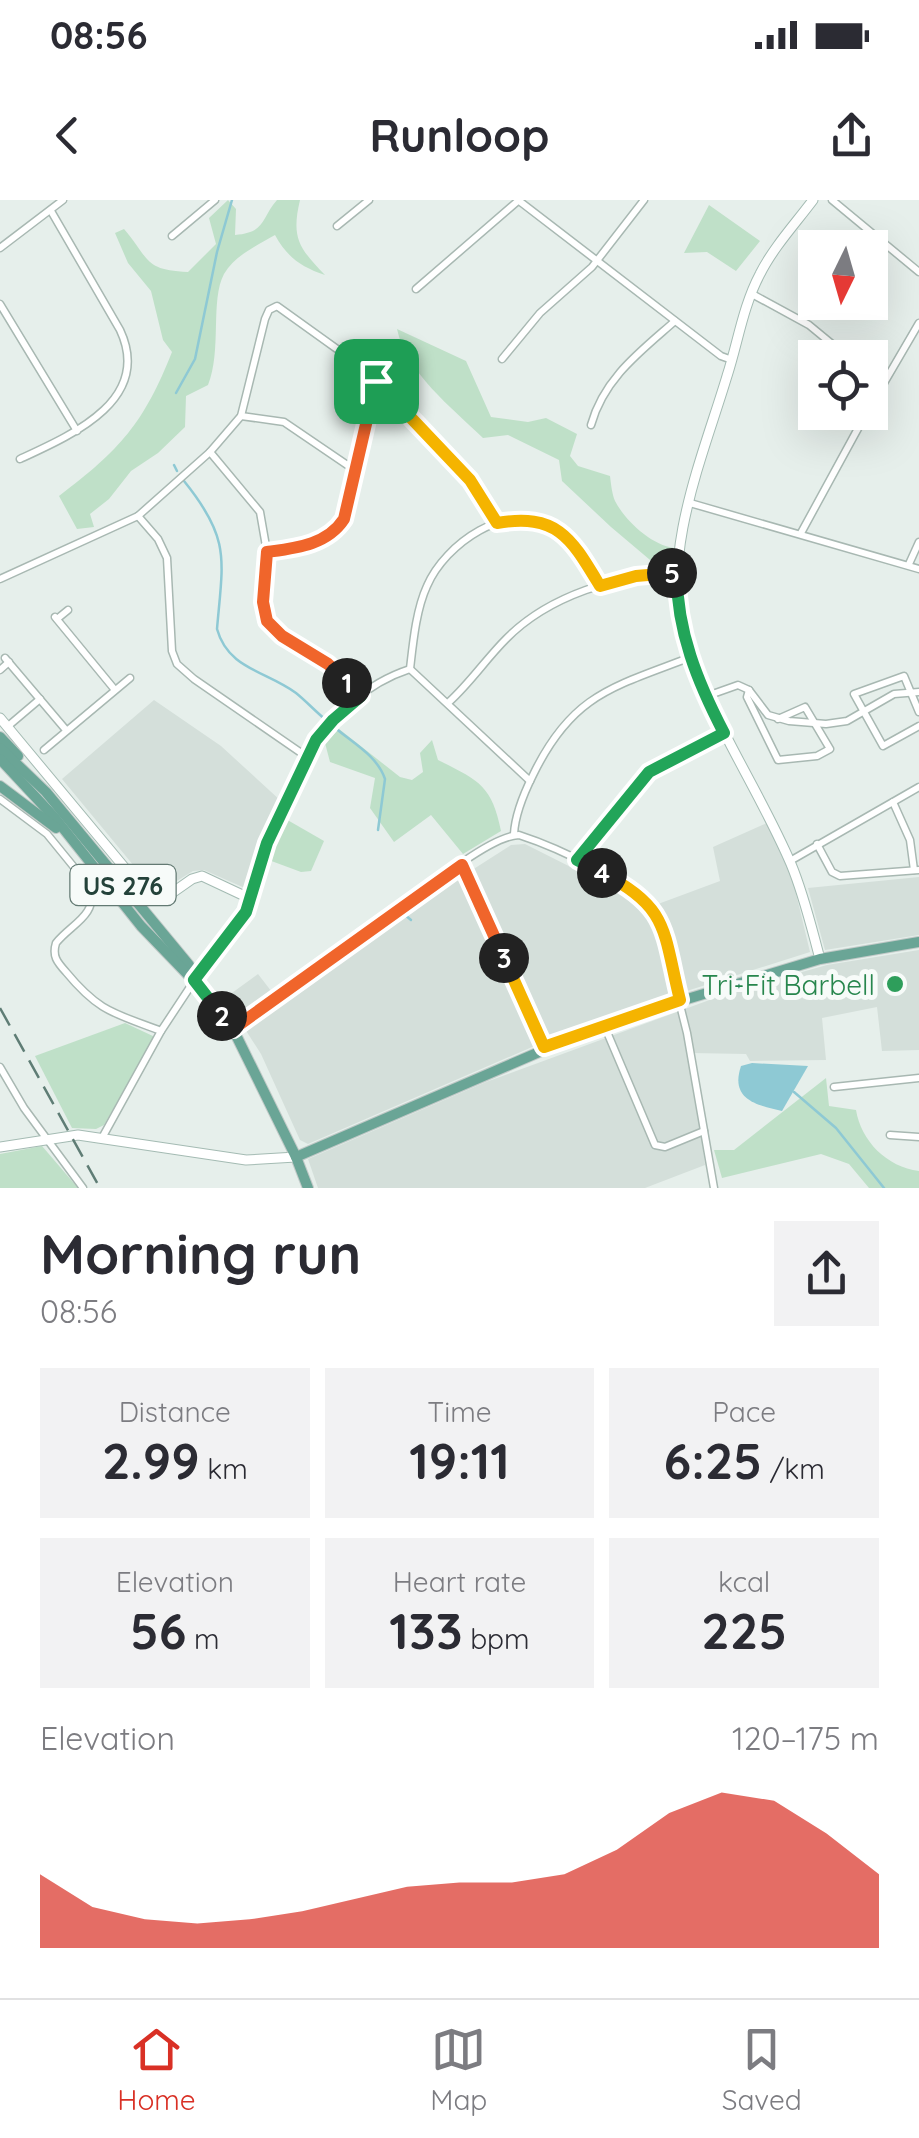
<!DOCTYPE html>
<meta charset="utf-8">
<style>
:root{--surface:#fff;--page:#f2f2f3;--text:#2b2b33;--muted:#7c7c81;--line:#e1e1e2;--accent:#d93025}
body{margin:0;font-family:Quicksand,sans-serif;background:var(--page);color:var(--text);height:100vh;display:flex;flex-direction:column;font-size:38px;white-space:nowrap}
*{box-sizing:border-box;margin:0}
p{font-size:32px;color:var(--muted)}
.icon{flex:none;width:55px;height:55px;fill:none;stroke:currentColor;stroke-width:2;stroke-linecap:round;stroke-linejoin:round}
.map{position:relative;height:988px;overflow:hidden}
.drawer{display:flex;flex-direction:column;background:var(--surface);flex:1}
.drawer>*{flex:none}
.needle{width:65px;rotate:185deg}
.fabs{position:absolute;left:798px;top:30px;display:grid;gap:20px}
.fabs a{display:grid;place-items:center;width:90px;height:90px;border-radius:0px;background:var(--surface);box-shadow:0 10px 40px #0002;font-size:50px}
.pin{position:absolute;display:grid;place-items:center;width:85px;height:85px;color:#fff;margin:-42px;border-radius:20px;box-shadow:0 5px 15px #0006}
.km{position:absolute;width:50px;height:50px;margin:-25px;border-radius:50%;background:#222;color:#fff;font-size:28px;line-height:50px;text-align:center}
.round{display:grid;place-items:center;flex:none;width:105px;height:105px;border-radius:0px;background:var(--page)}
.head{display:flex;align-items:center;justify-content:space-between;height:170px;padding:0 40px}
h1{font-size:55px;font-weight:700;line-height:75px}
.figures{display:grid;grid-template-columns:repeat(3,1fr);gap:15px;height:170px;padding:10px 40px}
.figures div{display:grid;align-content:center;border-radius:0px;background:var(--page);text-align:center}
.figures b{font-size:50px;font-weight:700}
.figures small{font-size:28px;font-weight:400}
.figures p{font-size:28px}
.chart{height:280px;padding:20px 40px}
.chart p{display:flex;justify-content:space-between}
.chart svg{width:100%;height:180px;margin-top:10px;fill:var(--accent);opacity:.7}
.status{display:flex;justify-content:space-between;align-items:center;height:70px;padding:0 50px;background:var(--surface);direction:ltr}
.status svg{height:28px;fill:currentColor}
header{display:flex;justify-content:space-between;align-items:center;height:130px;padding:0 40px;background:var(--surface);font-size:45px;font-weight:700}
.dock{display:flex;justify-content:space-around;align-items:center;height:140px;border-top:2px solid var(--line);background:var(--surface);font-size:28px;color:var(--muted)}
.dock a{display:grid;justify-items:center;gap:5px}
.dock .current{color:var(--accent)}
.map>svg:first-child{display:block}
.built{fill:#d4dfda}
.green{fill:#bfe0c8}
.water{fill:#8ec9d4}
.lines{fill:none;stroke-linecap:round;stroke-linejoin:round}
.stream{stroke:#8ec9d4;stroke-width:2.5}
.street-casing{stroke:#a8b8b2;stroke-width:9}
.secondary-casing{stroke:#a4bbb3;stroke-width:11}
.primary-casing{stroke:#c2cac8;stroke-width:12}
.street{stroke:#fff;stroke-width:6}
.secondary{stroke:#fff;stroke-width:9}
.primary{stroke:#6aa596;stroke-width:10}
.rail{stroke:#5f7d75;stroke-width:2.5;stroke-dasharray:20 10;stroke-linecap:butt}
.split-1-casing{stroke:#fff;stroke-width:20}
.split-2-casing{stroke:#fff;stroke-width:20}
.split-3-casing{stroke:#fff;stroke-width:20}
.split-4-casing{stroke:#fff;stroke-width:20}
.split-5-casing{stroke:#fff;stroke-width:20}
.split-6-casing{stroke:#fff;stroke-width:20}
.split-1{stroke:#f0652b;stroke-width:12}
.split-2{stroke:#22a559;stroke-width:12}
.split-3{stroke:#f0652b;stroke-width:12}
.split-4{stroke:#f5b400;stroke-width:12}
.split-5{stroke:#22a559;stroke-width:12}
.split-6{stroke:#f5b400;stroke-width:12}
.leisure-dot{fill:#2e9e5b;stroke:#f7fbf9;stroke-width:4}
.labels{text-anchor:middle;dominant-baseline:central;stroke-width:10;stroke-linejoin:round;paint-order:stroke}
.shield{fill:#f7fbf9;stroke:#637a73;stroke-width:2.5}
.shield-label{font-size:25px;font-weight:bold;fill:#24423a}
.leisure-label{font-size:28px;fill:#27864d;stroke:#f7fbf9;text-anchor:end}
</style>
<div class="status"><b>08:56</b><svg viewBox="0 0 49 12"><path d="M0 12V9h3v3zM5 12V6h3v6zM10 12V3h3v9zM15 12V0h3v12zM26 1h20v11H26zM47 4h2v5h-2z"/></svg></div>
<header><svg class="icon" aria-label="back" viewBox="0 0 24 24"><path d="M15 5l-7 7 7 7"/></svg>Runloop<svg class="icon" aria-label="share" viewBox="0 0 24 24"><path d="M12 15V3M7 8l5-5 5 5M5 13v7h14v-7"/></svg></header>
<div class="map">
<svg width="919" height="988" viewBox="0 0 919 988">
<rect width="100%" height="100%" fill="#e6efeb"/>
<!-- built -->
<g class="built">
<path d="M154 500 221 546 281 601 247 689 204 670 193 671 162 690 153 689 62 579Z"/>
<path d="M767 623 793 681 810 752 592 821 308 944 300 940 261 854 225 798 258 774 275 796 511 645 525 644 650 707 720 681 713 647Z"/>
<path d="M919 677V735L825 750 808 688Z"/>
<path d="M919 750V850L882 851 877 807 822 818 826 860 750 861 746 854 691 853 705 965 645 988H318L308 959 486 882 734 791 827 765Z"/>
</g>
<!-- green -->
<g class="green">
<path d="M228 0 236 9 235 35C266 33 261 18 277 0H300C291 38 299 48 325 75 301 67 287 57 275 35 258 45 235 55 224 74 210 100 222 151 208 185L186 196 185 227 158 253 131 271 109 299 90 314 94 327 77 329 59 296C120 250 144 223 172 152L163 140 151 91 128 63 115 33 124 29C150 59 143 70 188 72L216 44 209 18Z"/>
<path d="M709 5 760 41 736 71 707 52 684 53Z"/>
<path d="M397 129 466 161 491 217 528 222 546 218 577 234 570 256 578 266 610 276C611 284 612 294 615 301 626 322 652 345 674 348L672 367 656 365 611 327 562 281 559 260 508 235 483 238C452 208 406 172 397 129Z"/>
<path d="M339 529 400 577 412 580 423 572 420 553 432 540 438 560C478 580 492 585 501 631L463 654 431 615 394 642 370 608 375 578 330 562 325 543Z"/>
<path d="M284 618 324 641 311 671 301 672 266 659Z"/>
<path d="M125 823 155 837 104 925 96 929 72 928 35 856Z"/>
<path d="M826 878 829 906 856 910C861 941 887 967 919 971V988H869L849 964 821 954 722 978 714 950H734Z"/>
<path d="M42 946 78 988H0V954Z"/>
</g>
<!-- water -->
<path class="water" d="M752 863 808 866 782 911C755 905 730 899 741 866Z"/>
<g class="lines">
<!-- stream -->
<g class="stream">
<path d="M176 193 195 159 217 52 232 0"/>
<path d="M174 265 177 271"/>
<path d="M184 281C231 339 223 359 217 429 228 469 266 471 296 493 306 501 316 512 326 520"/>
<path d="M333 526C351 542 377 555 385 579L378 630"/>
<path d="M404 714 411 720"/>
<path d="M794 892 836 928 884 988"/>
</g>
<defs>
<g id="street">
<path d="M518 0 721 156 732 160"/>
<path d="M832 0 919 72"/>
<path d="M337 26 369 0"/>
<path d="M172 36 215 0"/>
<path d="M0 48 63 0"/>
<path d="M416 89 519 0"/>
<path d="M752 94 809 125 849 158"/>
<path d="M0 104 77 231"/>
<path d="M502 159 540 113 592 67 644 0"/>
<path d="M870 175 883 183"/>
<path d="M870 207 919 123"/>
<path d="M241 216 284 222 356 271"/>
<path d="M591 225C604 178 641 151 675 121"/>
<path d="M210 252 260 312 267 352 263 402 267 421 281 436 328 463 361 496"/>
<path d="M20 259C72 235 153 200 120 130L51 11"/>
<path d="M690 303 919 369"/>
<path d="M138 316 158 339 167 358 172 451 177 464 194 479 307 557"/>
<path d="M801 333 867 212"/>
<path d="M267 352C295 348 323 345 343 322L375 182"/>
<path d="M909 364 919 342"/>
<path d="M0 379 138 316 210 252 241 216 265 119 269 110 277 106 362 167 470 280 497 323"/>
<path d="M55 417 115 490"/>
<path d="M57 419 68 410"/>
<path d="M5 458 66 530"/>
<path d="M410 469C413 443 416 410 427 386 445 344 507 300 553 326 575 339 587 364 600 386"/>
<path d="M410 469 530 581"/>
<path d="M0 470 9 462"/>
<path d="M749 490 747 497 778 560 817 556 830 549 805 507 778 519"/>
<path d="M707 496 738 485 749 490 768 515 789 521 826 524 847 521 894 494 919 492"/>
<path d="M449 502C470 483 486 459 506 439 549 395 618 375 677 372"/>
<path d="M919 512 904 476 854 494 883 546 919 526"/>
<path d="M7 527 40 499"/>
<path d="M44 550 130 478"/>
<path d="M0 599 47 634 91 688C97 716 71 724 56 743 52 756 57 762 66 772 99 812 114 813 161 831"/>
<path d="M893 602 910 640 914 670"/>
<path d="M514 634C515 615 524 593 533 575 572 494 613 487 691 457"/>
<path d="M817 644 832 672 840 676 919 670"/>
<path d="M577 660 649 572 723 533"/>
<path d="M790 661 919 587"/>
<path d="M462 665 544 847"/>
<path d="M251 699C278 610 312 501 410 469"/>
<path d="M604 825 655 945 665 947 704 931"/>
<path d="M233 829C280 798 327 765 373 732 404 709 484 636 519 635 556 647 638 684 658 717L687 833 714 988"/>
<path d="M0 867 24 908 83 988"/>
<path d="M834 887 919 878"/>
<path d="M890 935 919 937"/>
<path d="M102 938 161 831 194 781"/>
</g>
<g id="secondary">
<path d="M813 0C795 24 773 48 760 74 743 106 738 142 727 176 704 253 660 355 684 436 708 517 758 587 791 664 804 695 811 726 820 759"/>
<path d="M0 518 149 697 162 700 192 679 202 676 251 699 240 724 194 781"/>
<path d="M0 947 78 935 246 960 296 957"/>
</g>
<g id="primary">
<path d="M0 537 18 556"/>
<path d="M0 548 46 592 189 765 193 780"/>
<path d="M0 559 55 618 141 726 194 781 233 829 296 957 308 988"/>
<path d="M0 586 56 628"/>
<path d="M296 957 604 824 820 759 919 742"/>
</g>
</defs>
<!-- street casing -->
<use href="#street" class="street-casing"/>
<!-- secondary casing -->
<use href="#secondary" class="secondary-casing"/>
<!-- primary casing -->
<use href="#primary" class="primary-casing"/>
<!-- street -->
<use href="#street" class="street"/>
<!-- secondary -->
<use href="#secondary" class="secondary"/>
<!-- primary -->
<use href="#primary" class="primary"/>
<!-- rail -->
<path class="rail" d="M0 808 100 988"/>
</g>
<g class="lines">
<defs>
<path id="split-1" d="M347 483 328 464 282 436 267 421 263 402 267 352C296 348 327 345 344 319L376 181"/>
<path id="split-2" d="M222 816 194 780 246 712 267 643 316 540 333 520 361 496 347 483"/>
<path id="split-3" d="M222 816 233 829 462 665 504 758"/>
<path id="split-4" d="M504 758 544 847 680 800C663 732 670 707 602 673"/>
<path id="split-5" d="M602 673 577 660 649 572 724 533C698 483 676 430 677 372L672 373"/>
<path id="split-6" d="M376 181 470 280 497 323C558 313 571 338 600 386L636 376 672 373"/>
</defs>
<!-- split-1 casing -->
<use href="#split-1" class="split-1-casing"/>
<!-- split-2 casing -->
<use href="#split-2" class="split-2-casing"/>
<!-- split-3 casing -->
<use href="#split-3" class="split-3-casing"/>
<!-- split-4 casing -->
<use href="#split-4" class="split-4-casing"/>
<!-- split-5 casing -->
<use href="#split-5" class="split-5-casing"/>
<!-- split-6 casing -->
<use href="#split-6" class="split-6-casing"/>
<!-- split-1 -->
<use href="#split-1" class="split-1"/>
<!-- split-2 -->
<use href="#split-2" class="split-2"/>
<!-- split-3 -->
<use href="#split-3" class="split-3"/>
<!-- split-4 -->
<use href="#split-4" class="split-4"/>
<!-- split-5 -->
<use href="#split-5" class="split-5"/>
<!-- split-6 -->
<use href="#split-6" class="split-6"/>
</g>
<!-- markers -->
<circle class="leisure-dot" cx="895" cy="784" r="10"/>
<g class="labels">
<!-- shield labels -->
<rect class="shield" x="70.5" y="665" width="105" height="40" rx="8"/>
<g class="shield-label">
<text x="123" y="685">US 276</text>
</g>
<!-- leisure labels -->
<g class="leisure-label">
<text x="875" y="784">Tri-Fit Barbell</text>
</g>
</g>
</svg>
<div class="fabs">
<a><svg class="needle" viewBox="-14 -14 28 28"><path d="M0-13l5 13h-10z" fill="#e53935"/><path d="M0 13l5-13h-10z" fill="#7c7c81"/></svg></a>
<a><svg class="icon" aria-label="locate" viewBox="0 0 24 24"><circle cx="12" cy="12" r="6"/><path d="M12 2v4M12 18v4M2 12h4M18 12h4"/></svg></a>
</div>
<div class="pin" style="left:376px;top:181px;background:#1e9e55"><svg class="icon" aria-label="arrive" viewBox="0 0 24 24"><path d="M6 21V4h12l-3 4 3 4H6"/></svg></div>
<b class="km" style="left:347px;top:483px">1</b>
<b class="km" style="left:222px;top:816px">2</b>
<b class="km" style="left:504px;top:758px">3</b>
<b class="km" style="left:602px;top:673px">4</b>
<b class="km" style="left:672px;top:373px">5</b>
</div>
<section class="drawer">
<div class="head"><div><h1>Morning run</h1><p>08:56</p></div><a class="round"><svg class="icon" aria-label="share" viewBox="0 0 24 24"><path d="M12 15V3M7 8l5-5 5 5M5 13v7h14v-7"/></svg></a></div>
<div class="figures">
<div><p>Distance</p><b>2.99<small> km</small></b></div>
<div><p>Time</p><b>19:11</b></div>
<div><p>Pace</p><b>6:25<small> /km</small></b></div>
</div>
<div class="figures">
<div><p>Elevation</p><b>56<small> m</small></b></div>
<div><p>Heart rate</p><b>133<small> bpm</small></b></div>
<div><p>kcal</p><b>225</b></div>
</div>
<div class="chart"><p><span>Elevation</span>120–175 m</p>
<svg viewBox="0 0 160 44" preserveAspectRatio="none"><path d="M0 44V26L10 34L20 37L30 38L40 37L50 35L60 32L70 29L80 28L90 28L100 26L110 20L120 11L130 6L140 8L150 16L160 26V44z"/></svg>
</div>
</section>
<nav class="dock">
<a class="current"><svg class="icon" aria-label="home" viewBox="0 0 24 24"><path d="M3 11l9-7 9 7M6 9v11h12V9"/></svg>Home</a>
<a><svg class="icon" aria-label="map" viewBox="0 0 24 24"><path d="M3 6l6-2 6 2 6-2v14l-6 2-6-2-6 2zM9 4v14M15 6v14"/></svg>Map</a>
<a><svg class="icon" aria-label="saved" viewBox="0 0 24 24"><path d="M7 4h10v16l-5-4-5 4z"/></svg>Saved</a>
</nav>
